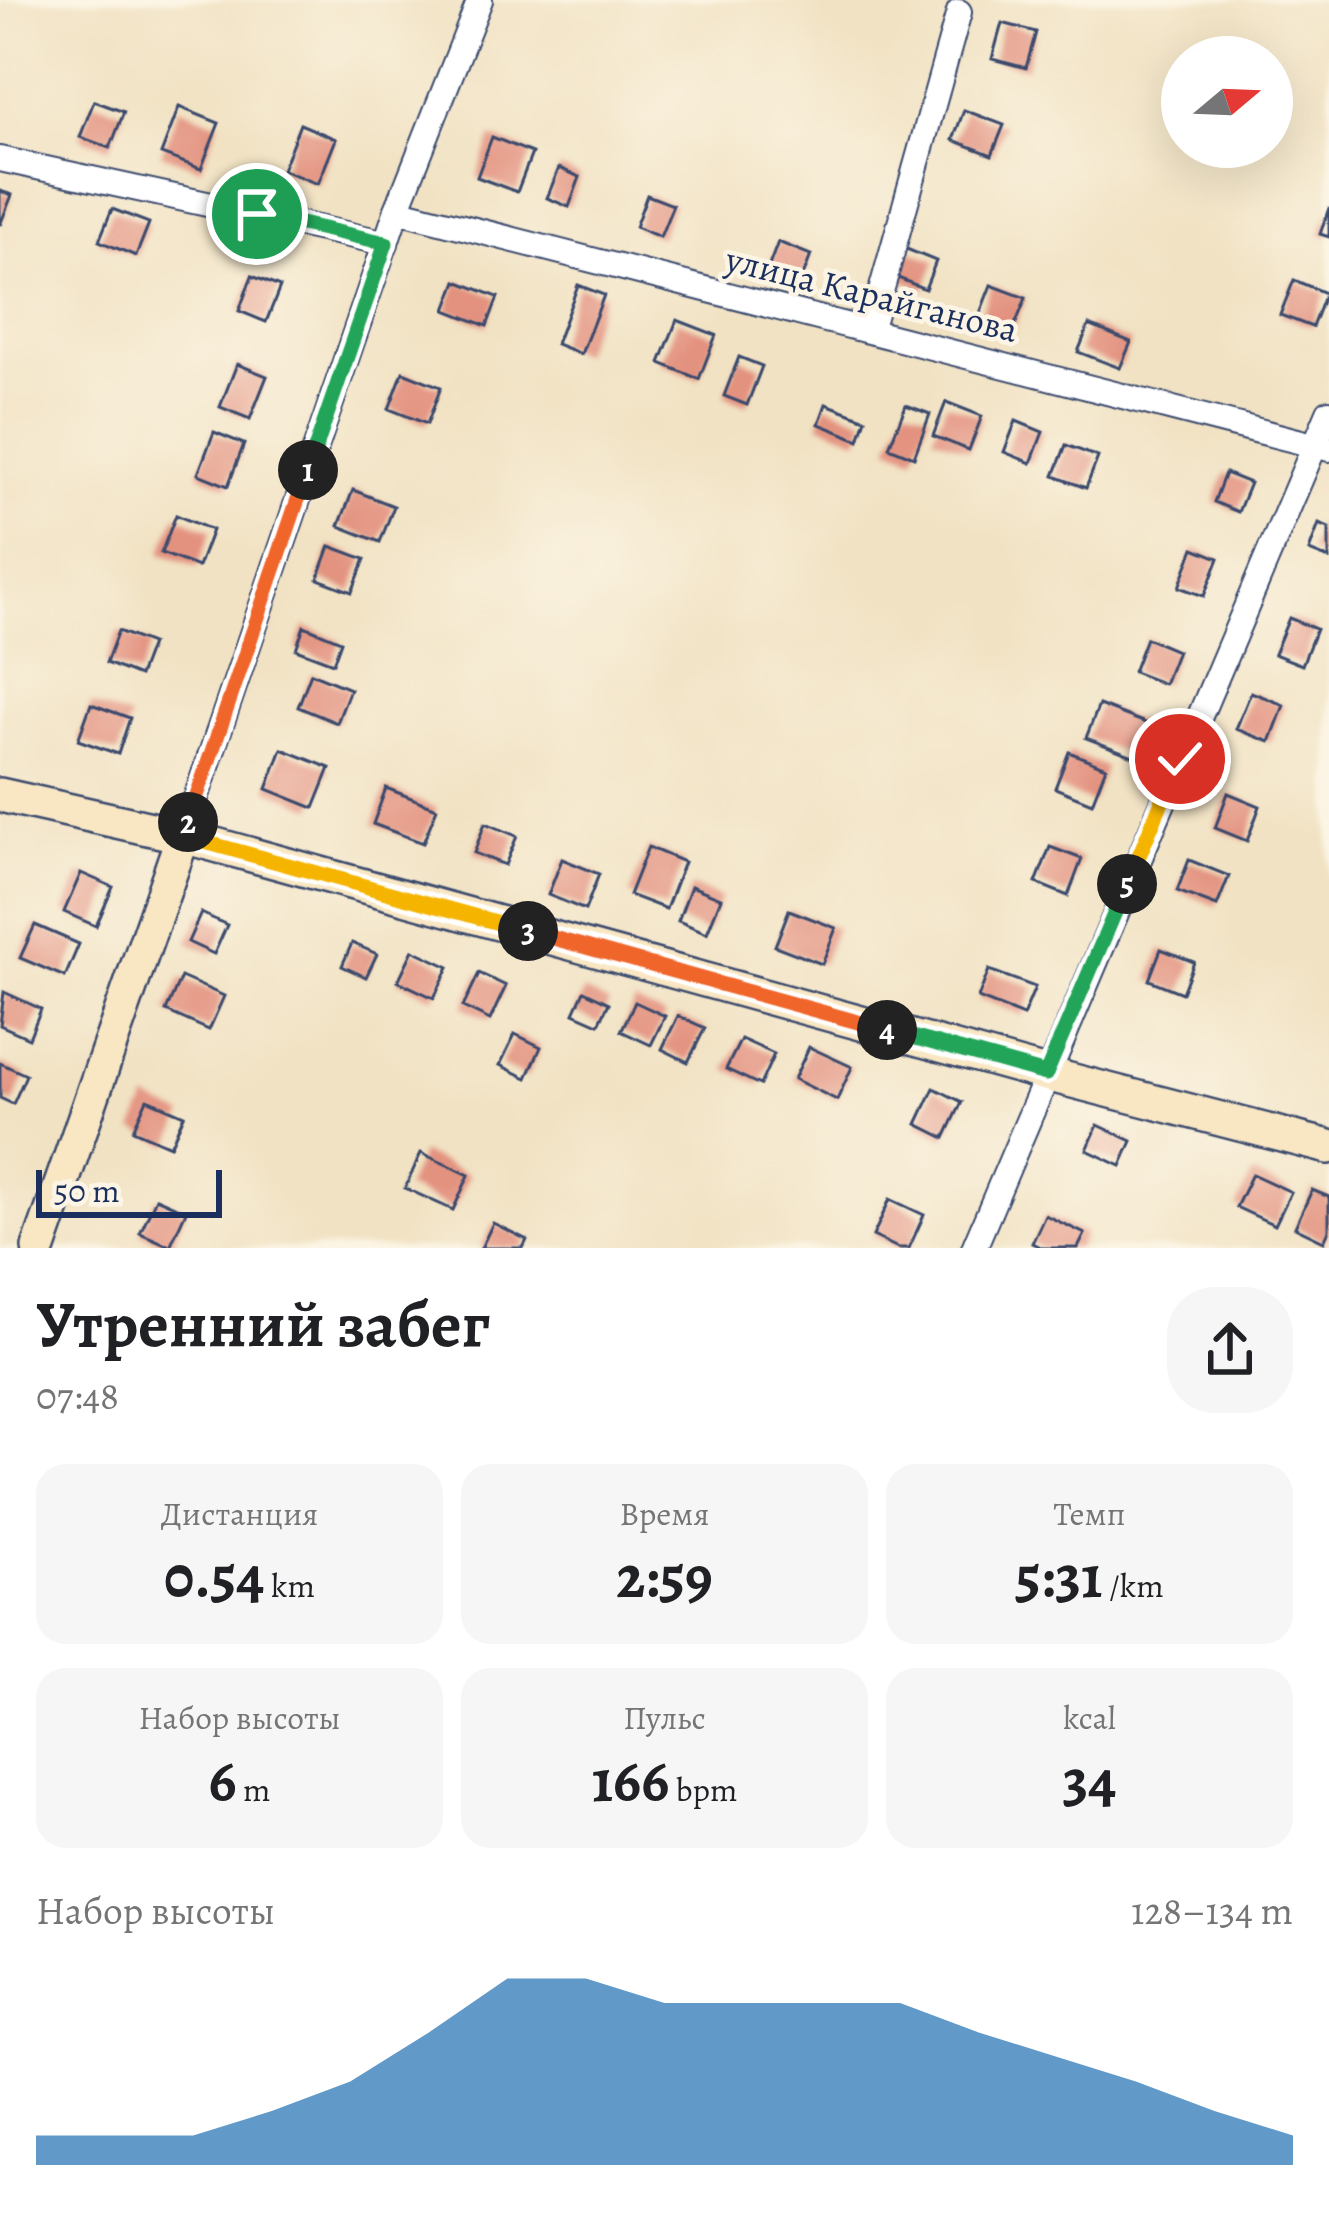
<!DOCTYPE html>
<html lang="ru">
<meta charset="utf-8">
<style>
:root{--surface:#fff;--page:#f6f6f6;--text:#202124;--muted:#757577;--accent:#1f6fb2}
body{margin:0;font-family:Alegreya,serif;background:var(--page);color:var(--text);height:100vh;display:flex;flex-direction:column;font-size:45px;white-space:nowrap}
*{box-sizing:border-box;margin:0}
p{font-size:39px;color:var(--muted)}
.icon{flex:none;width:66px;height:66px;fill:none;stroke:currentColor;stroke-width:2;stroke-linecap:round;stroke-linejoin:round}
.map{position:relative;height:1248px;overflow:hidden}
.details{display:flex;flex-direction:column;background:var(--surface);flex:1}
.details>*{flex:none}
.needle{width:78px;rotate:71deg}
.controls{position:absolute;left:1161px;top:36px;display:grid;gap:24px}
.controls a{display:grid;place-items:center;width:132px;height:132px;border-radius:50%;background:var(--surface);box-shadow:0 12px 48px #0002;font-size:60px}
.scale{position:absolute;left:36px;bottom:30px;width:186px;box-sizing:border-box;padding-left:12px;border:6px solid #1b2f5e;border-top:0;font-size:33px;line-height:42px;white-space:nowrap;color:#1b2f5e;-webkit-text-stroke:9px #fcf5e5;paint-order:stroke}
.pin{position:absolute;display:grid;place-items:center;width:102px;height:102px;color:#fff;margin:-51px;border:6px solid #fff;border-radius:50%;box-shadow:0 3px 12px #0007}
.km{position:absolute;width:60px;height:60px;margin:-30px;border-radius:50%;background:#222;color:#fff;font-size:33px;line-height:60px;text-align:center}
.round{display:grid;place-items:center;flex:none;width:126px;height:126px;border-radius:48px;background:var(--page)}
.summary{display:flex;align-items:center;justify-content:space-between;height:204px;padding:0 36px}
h1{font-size:66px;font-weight:600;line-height:90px}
.stats{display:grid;grid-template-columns:repeat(3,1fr);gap:18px;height:204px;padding:12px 36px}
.stats div{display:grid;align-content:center;border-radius:30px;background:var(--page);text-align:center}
.stats b{font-size:60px;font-weight:600}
.stats small{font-size:33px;font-weight:400}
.stats p{font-size:33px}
.chart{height:336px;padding:24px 36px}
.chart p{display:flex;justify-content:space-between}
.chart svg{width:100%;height:216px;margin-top:12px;fill:var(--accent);opacity:.7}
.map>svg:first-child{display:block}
.building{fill:#e3927f}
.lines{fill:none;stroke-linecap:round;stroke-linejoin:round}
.street-casing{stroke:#3b4a6d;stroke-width:28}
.secondary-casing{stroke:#3b4a6d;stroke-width:38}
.street{stroke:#fff;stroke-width:24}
.secondary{stroke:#f9e7c3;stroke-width:33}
.split-1-casing{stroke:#fff;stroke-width:24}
.split-2-casing{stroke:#fff;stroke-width:24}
.split-3-casing{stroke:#fff;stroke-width:24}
.split-4-casing{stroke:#fff;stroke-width:24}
.split-5-casing{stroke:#fff;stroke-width:24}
.split-6-casing{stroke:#fff;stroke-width:24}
.split-1{stroke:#22a559;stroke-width:15}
.split-2{stroke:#f0652b;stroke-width:15}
.split-3{stroke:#f5b400;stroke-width:15}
.split-4{stroke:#f0652b;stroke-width:15}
.split-5{stroke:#22a559;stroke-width:15}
.split-6{stroke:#f5b400;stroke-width:15}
.labels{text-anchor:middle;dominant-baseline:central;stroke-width:9;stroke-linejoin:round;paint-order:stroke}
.street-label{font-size:36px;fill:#1b2f5e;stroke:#fcf5e5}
</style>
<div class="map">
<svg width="1329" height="1248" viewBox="0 0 1329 1248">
<rect width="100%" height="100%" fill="#fcf5e5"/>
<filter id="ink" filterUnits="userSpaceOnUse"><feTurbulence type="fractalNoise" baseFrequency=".00833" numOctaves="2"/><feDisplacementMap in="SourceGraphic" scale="24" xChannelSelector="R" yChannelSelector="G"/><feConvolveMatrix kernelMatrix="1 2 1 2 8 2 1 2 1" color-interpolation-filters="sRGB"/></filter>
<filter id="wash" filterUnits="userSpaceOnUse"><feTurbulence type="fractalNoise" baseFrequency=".004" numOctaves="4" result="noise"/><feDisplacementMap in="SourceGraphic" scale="48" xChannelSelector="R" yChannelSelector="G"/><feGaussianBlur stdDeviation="2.7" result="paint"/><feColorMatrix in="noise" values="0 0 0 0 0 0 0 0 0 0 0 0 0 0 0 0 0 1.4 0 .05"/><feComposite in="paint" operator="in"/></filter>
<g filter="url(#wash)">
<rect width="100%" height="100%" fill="#f1e2c3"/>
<g id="blocks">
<!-- building -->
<g class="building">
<path d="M1002 23 1036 32 1026 68 992 59Z"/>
<path d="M94 101 124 112 110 148 80 137Z"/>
<path d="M179 107 219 123 201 169 161 154Z"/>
<path d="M964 110 1004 125 992 155 953 140Z"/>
<path d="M300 124 336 139 318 184 282 170Z"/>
<path d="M492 137 532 153 517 192 477 177Z"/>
<path d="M559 168 580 177 569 207 547 198Z"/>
<path d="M0 191 12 195 0 225Z"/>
<path d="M647 195 673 205 660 237 635 227Z"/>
<path d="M1329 208V237L1320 234Z"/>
<path d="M112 209 149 223 136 256 99 241Z"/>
<path d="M778 242 811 255 800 284 767 271Z"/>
<path d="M904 248 936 261 925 289 893 276Z"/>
<path d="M252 276 280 287 266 322 239 311Z"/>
<path d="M1294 280 1325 293 1312 327 1280 315Z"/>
<path d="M457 281 498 297 487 326 446 310Z"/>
<path d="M578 285 604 295 581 354 556 344Z"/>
<path d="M991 285 1026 298 1011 335 977 321Z"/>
<path d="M677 320 716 335 699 379 660 363Z"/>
<path d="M1089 325 1131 342 1120 368 1078 352Z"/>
<path d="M739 357 762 366 747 405 724 396Z"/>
<path d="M237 364 267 376 250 419 220 407Z"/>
<path d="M403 372 441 387 427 424 389 409Z"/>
<path d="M946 402 982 416 969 450 933 436Z"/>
<path d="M826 404 866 419 859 440 819 424Z"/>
<path d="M906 405 930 414 914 457 889 447Z"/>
<path d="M1016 421 1043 432 1031 463 1004 452Z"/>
<path d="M214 432 244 444 228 486 198 474Z"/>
<path d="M1066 445 1098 457 1086 488 1054 476Z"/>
<path d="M1225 473 1250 483 1238 512 1214 502Z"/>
<path d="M353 490 394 506 380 542 339 526Z"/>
<path d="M176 515 212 530 198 567 161 553Z"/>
<path d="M1319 524 1329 528V559L1309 551Z"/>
<path d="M330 546 365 559 352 592 318 579Z"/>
<path d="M1194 548 1219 558 1204 596 1179 587Z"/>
<path d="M1289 618 1316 629 1302 665 1274 654Z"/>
<path d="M304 626 341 641 333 663 296 649Z"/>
<path d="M118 631 151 644 139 676 106 663Z"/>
<path d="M1146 638 1177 651 1164 684 1133 672Z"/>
<path d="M311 673 350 689 337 723 298 707Z"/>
<path d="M1251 692 1284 705 1270 742 1236 729Z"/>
<path d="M91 704 130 718 118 754 78 740Z"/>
<path d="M1099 705 1151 725 1138 758 1086 738Z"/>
<path d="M282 749 330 768 314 808 267 789Z"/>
<path d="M1069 752 1106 767 1092 803 1055 788Z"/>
<path d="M386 788 437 808 423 843 373 824Z"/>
<path d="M1228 793 1260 806 1247 841 1215 828Z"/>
<path d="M485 823 517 836 505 865 474 853Z"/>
<path d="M648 847 684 862 666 909 629 895Z"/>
<path d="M1050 847 1082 859 1068 896 1036 883Z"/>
<path d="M562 859 599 874 585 910 548 895Z"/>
<path d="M1189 860 1229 876 1217 906 1177 891Z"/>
<path d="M81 873 113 887 96 926 64 912Z"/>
<path d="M691 886 721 898 707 933 678 921Z"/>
<path d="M789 910 836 928 822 964 775 946Z"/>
<path d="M201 913 227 925 214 954 188 942Z"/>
<path d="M35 925 79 944 65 977 20 958Z"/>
<path d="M352 943 377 954 366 977 342 966Z"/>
<path d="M1161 949 1194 962 1182 993 1149 980Z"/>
<path d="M413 950 449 967 434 998 398 981Z"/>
<path d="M989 970 1035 987 1023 1016 978 998Z"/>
<path d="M479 973 506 986 490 1020 463 1007Z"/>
<path d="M181 977 224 996 209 1030 166 1011Z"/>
<path d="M584 991 609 1003 599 1024 574 1013Z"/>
<path d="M4 992 41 1009 29 1038 0 1025Z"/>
<path d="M635 1002 665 1016 651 1045 621 1031Z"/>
<path d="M678 1016 705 1028 688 1062 662 1049Z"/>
<path d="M515 1034 541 1047 527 1078 500 1065Z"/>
<path d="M741 1039 774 1054 760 1085 726 1069Z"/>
<path d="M809 1047 852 1067 837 1100 794 1079Z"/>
<path d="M0 1063 26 1075 13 1104 0 1098Z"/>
<path d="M934 1088 962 1102 945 1138 917 1124Z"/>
<path d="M147 1099 184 1115 170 1146 133 1130Z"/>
<path d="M1098 1125 1132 1141 1121 1166 1087 1150Z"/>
<path d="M421 1153 469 1175 453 1210 405 1188Z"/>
<path d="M1252 1174 1291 1192 1275 1225 1236 1207Z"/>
<path d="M1312 1190 1329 1197V1230L1324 1241 1295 1227Z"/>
<path d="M156 1198 186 1211 170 1246 140 1233Z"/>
<path d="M890 1199 924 1215 909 1248H898L873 1236Z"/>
<path d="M1045 1215 1085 1234 1078 1248H1042L1032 1243Z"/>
<path d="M493 1223 527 1240 523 1248H481Z"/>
</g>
</g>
</g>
<g filter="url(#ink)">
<use href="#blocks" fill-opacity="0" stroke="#3b4a6d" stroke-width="3"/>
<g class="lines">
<defs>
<g id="street">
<path d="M0 159 386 243"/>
<path d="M397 210 1329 449"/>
<path d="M870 331 959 12"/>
<path d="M183 836 397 210 480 0"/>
<path d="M974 1248 1329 412"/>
</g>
<g id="secondary">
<path d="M0 795 183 836 1046 1074 1329 1147"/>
<path d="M39 1248 183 836"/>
</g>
</defs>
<!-- street casing -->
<use href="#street" class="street-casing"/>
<!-- secondary casing -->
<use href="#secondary" class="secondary-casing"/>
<!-- street -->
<use href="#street" class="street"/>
<!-- secondary -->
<use href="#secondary" class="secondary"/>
</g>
</g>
<g class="lines" filter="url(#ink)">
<defs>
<path id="split-1" d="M257 214 386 243 308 470"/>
<path id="split-2" d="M188 822 308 470"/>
<path id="split-3" d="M188 822 183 836 528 931"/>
<path id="split-4" d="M528 931 887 1030"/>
<path id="split-5" d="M887 1030 1046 1074 1127 884"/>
<path id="split-6" d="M1127 884 1180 759"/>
</defs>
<!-- split-1 casing -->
<use href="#split-1" class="split-1-casing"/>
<!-- split-2 casing -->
<use href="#split-2" class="split-2-casing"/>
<!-- split-3 casing -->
<use href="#split-3" class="split-3-casing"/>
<!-- split-4 casing -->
<use href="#split-4" class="split-4-casing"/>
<!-- split-5 casing -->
<use href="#split-5" class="split-5-casing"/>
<!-- split-6 casing -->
<use href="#split-6" class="split-6-casing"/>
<!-- split-1 -->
<use href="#split-1" class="split-1"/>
<!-- split-2 -->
<use href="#split-2" class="split-2"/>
<!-- split-3 -->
<use href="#split-3" class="split-3"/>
<!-- split-4 -->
<use href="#split-4" class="split-4"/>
<!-- split-5 -->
<use href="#split-5" class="split-5"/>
<!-- split-6 -->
<use href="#split-6" class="split-6"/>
</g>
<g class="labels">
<!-- street labels -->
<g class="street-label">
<text transform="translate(872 294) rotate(14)">улица Карайганова</text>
</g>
</g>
</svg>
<div class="controls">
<a><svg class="needle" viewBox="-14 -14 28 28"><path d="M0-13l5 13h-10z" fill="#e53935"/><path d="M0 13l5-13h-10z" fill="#757577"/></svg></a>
</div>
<div class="scale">50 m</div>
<div class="pin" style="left:257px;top:214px;background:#1e9e55"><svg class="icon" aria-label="arrive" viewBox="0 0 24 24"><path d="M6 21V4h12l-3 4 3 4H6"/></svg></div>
<div class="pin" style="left:1180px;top:759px;background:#d93025"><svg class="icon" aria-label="check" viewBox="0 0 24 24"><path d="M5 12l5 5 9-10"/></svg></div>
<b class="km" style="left:308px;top:470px">1</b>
<b class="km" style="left:188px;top:822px">2</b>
<b class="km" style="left:528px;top:931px">3</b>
<b class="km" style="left:887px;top:1030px">4</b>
<b class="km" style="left:1127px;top:884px">5</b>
</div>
<section class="details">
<div class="summary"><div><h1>Утренний забег</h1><p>07:48</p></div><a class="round"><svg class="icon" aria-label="share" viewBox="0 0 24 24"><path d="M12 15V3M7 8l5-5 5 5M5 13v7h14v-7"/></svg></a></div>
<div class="stats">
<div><p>Дистанция</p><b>0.54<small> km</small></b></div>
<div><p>Время</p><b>2:59</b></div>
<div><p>Темп</p><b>5:31<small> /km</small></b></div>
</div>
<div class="stats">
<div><p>Набор высоты</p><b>6<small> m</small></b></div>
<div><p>Пульс</p><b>166<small> bpm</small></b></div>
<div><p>kcal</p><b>34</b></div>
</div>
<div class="chart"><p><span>Набор высоты</span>128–134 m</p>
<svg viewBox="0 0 160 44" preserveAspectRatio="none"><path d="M0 44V38L10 38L20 38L30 33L40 27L50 17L60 6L70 6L80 11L90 11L100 11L110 11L120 17L130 22L140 27L150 33L160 38V44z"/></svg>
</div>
</section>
